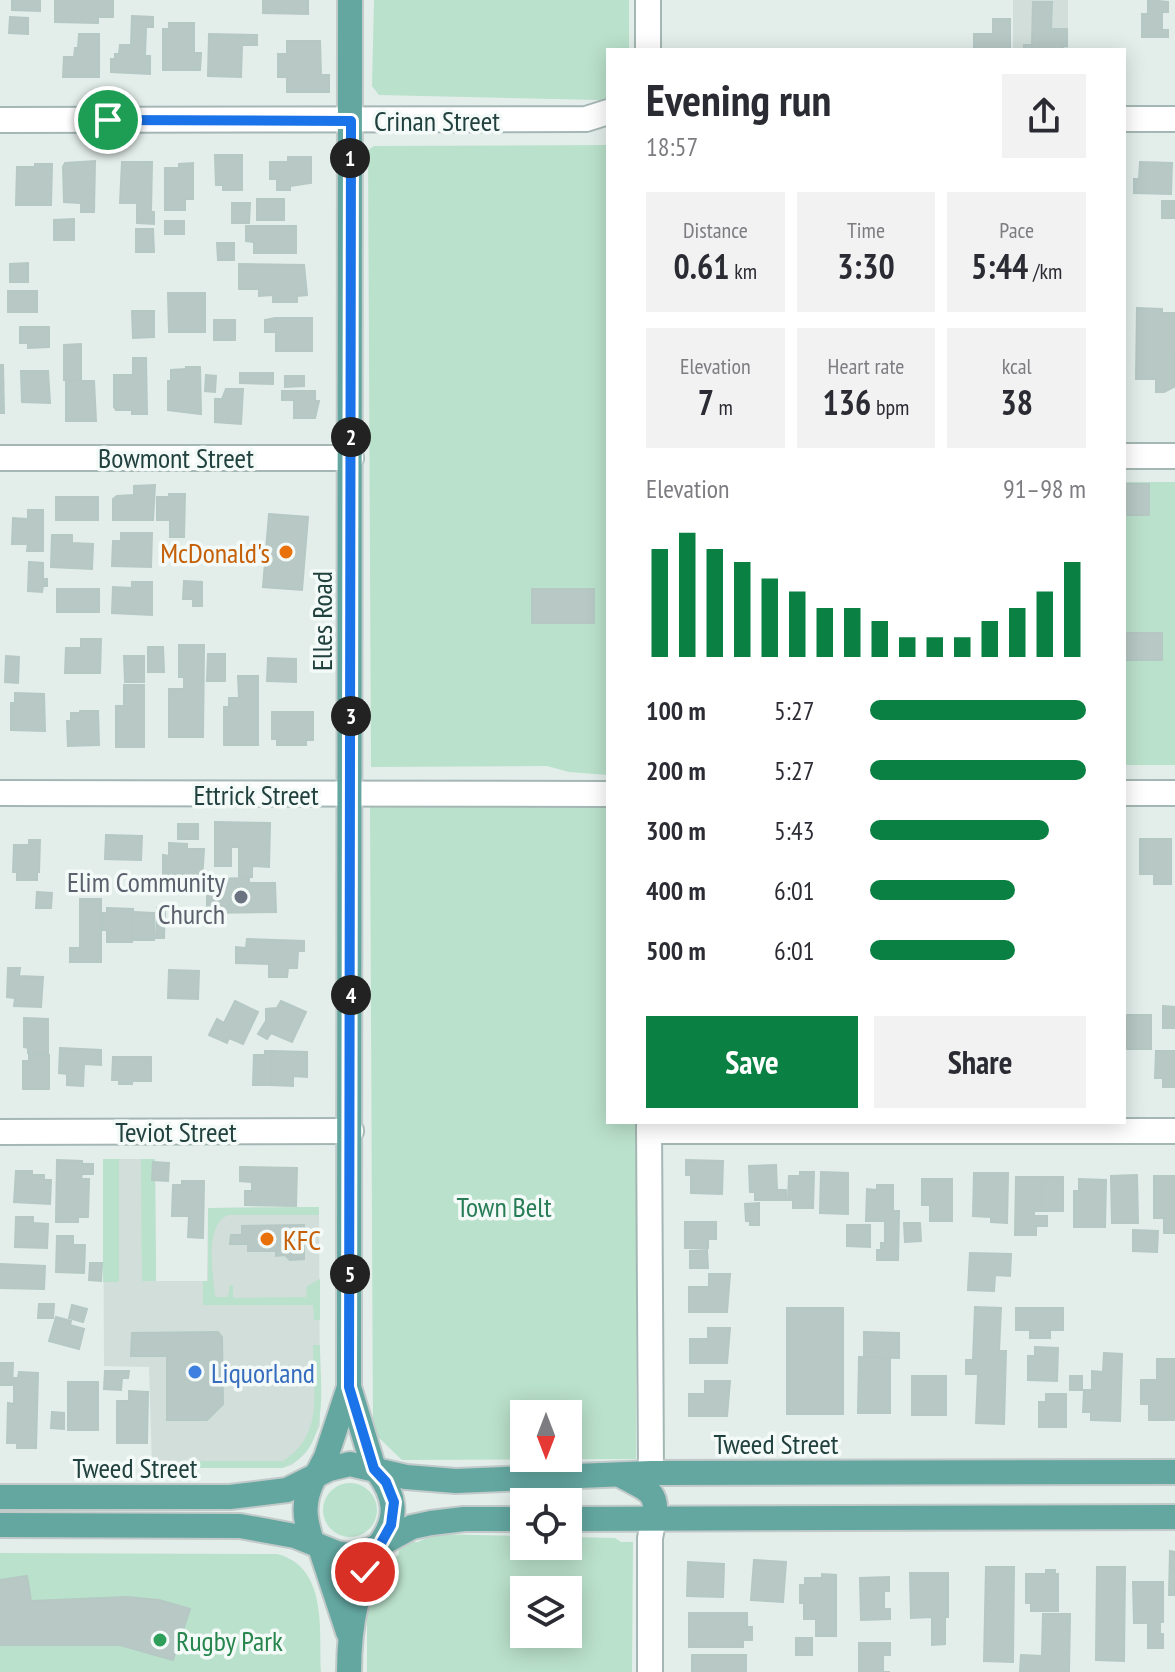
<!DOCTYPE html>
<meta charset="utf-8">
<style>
:root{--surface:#fff;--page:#f2f2f3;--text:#2b2b33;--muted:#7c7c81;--accent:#0b8043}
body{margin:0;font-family:"PT Sans Narrow",sans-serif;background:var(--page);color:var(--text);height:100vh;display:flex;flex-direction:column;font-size:30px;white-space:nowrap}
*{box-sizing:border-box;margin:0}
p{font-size:26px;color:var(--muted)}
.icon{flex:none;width:44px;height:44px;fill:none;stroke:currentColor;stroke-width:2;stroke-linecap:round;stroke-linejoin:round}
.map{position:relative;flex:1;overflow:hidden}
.drawer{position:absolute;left:606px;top:48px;width:520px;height:1076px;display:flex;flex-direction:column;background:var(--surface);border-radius:0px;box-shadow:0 4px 20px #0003}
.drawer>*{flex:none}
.needle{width:52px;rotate:180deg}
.fabs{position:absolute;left:510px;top:1400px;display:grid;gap:16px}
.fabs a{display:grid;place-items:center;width:72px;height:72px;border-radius:0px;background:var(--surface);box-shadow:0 4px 20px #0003;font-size:40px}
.pin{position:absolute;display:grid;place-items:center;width:68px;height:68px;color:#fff;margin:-34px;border:4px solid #fff;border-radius:50%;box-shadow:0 2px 8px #0007}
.km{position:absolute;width:40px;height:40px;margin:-20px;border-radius:50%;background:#222;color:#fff;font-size:22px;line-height:40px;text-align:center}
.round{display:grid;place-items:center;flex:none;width:84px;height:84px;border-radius:0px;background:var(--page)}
.head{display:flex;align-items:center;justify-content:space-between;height:136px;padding:0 40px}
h1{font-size:44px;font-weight:800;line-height:60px}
.metrics{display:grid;grid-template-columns:repeat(3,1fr);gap:12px;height:136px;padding:8px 40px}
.metrics div{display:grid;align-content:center;border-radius:0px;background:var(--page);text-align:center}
.metrics b{font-size:34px;font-weight:800}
.metrics small{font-size:22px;font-weight:400}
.metrics p{font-size:22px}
.chart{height:224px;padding:16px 40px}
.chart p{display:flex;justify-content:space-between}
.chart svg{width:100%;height:144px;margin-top:8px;stroke:var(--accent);stroke-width:6}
.primary-button{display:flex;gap:16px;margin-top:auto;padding:16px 40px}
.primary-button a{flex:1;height:92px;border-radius:0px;background:var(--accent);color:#fff;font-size:32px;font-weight:800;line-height:92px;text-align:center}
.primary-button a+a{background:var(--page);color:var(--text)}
ul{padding:0 40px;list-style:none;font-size:26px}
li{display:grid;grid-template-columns:128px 96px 1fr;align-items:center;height:60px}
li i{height:20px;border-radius:10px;background:var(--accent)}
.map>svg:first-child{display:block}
.built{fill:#d1deda}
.green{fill:#bae1cb;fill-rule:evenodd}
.building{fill:#b8c9c5;stroke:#b5c8c4;stroke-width:2}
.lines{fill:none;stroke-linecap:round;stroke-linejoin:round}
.minor-casing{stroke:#a5b7b4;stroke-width:28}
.major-casing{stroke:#c1cac9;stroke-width:28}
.minor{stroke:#fff;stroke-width:24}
.major{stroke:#64a7a1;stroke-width:24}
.route-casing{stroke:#fff;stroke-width:16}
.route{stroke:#1a73e8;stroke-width:10}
.food-dot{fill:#e8710a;stroke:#f4faf8;stroke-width:3}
.worship-dot{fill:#6b7280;stroke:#f4faf8;stroke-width:3}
.shop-dot{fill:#3f7fe0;stroke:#f4faf8;stroke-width:3}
.leisure-dot{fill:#2e9e5b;stroke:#f4faf8;stroke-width:3}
.labels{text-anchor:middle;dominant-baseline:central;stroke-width:7;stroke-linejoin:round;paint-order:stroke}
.street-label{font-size:28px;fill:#21413e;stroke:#f4faf8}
.food-label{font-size:28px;fill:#c56008;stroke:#f4faf8;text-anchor:end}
.worship-label{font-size:28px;fill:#5b616d;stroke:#f4faf8;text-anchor:end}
.park-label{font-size:28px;fill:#287c56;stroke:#f4faf8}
.shop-label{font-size:28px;fill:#366cbe;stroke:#f4faf8;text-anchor:start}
.leisure-label{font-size:28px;fill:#27864d;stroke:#f4faf8;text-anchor:start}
</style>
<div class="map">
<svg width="1175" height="1672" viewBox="0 0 1175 1672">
<rect width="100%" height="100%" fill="#e3eeeb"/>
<!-- built -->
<g class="built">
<rect x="1013" y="0" width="55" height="50"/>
<path d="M103 1159H155L156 1281H207L208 1208 319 1207 320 1426 306 1452 292 1465 282 1468H152L149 1367 104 1366Z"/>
</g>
<!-- green -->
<g class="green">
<path d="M374 0H629V50H608V104L598 100 379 95 372 86Z"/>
<path d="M608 145V775L569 772 547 766 371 767 368 150 374 146Z"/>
<rect x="1124" y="482" width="51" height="283"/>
<path d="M370 807H608V1122H636V1459L402 1460 373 1432ZM524 1414H568V1458H524Z"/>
<rect x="103" y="1159" width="16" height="123"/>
<path d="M141 1159H155L156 1281H142Z"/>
<path d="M319 1207V1215H228C204 1225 213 1275 215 1297H228L230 1285 233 1286V1298L306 1297 307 1286 320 1279V1320H314L313 1305H203V1281H208V1208Z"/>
<path d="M313 1345H320C320 1386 332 1452 282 1468H184L187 1461H283C326 1434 312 1389 313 1345Z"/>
<circle cx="350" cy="1510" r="27"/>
<path d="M434 1534 524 1536V1546H568V1537L615 1538 621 1542H633L632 1672H367V1610L378 1575 399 1554V1542H418ZM524 1590H568V1634H524Z"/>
<path d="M0 1553 277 1554C328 1567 319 1630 321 1672H0Z"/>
</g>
<!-- building -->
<g class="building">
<path d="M12 0H40V11L12 10Z"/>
<path d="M55 0H113V17H98V23L55 22Z"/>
<path d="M263 0H308V14L263 13Z"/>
<path d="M1148 0 1168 2V12H1162V30H1168V37H1142V14H1148Z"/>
<path d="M1033 2H1052L1051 29H1067V46H1063V50H1024V45H1032Z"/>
<path d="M132 16 153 17V27H146L145 56H150V74L111 72V59H115V54H119L120 45H131Z"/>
<path d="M10 17 28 18V34L9 33Z"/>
<path d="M993 19H1010V50H974V34H993Z"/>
<path d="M169 23H194V53H201L200 70H163V29H169Z"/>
<path d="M79 34H99V77H63L64 57H74L75 48H78Z"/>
<path d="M209 34 257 35V45H242L241 77 208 76Z"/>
<path d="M287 41H320L321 75H329V92H287V77H278V54H287Z"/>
<path d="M215 155H242V190H223V185H216Z"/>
<path d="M288 157H311V183L290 186V190H277V179H270V162H288Z"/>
<path d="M95 161 94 212H81V203L64 202 63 167 65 163Z"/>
<path d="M122 162H152L151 212H154V224L137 223V203H120Z"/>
<path d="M1140 162 1172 163 1171 194 1134 193V179H1139Z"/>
<path d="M193 163V199H185V210H165V168H179V164Z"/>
<path d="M35 164H52L51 205H16L17 167H35Z"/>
<rect x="257" y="199" width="27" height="21"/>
<rect x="1162" y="201" width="13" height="17"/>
<path d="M232 203H250L249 223H232Z"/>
<path d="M74 219V240H54V220Z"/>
<rect x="165" y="221" width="19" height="13"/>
<path d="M246 226H296V253H254V242L246 241Z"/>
<path d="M136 229H153L154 252H136Z"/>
<path d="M217 243H234V260H218Z"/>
<path d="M28 263V282H10V264Z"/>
<path d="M239 264 304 265 307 295 297 296V302H273V295L259 296V289H239Z"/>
<rect x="8" y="291" width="29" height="21"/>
<path d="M168 293H205V332H169Z"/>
<path d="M1137 308 1162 309V313H1175L1174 387 1164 392H1156V379H1136Z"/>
<path d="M132 311H154V337L133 338Z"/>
<path d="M275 318H312V351H276V332H265V320Z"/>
<rect x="214" y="320" width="21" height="20"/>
<path d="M20 327H49V347L28 348V343H20Z"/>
<path d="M81 344V380H64V345Z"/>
<path d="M133 358H146L147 414H132V410H116L114 407V375H133Z"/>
<path d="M0 365H3L4 413H0Z"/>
<path d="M186 367H200L201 414 168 410V381H171V370L186 369Z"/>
<path d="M21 371H48L50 403 22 402Z"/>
<path d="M240 373H273V384L240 383Z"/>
<path d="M206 375 216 376 215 392 205 391Z"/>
<path d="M285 376H304V386L285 387Z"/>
<path d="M66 381H94L96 421H66Z"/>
<path d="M226 389H243L241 424 215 422V399H222Z"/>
<path d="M282 391H315V401H319L315 418H294V400H282Z"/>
<rect x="1124" y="484" width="25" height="31"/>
<path d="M155 485 153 520H113V499L117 496 134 495V486Z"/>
<path d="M169 494H185L184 537H170V520H157V497H169Z"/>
<rect x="56" y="497" width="42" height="23"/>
<path d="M28 510H43V551H27L28 544H12L13 518 28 519Z"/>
<path d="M269 514 308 517 302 590 263 587Z"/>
<path d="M121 533H152L151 567 112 566 113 541H121Z"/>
<path d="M52 535H72V543L93 544 92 569 51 567Z"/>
<path d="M29 562 43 563V579H47V586H43L42 592 28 591Z"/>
<path d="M184 581 202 582V606H193V599H183Z"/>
<path d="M132 582H152V615L112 613 113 587 132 588Z"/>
<rect x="57" y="589" width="42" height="23"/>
<rect x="532" y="589" width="62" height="34"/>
<rect x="1124" y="633" width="38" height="27"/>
<path d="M81 639H101L100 673H65L66 648H81Z"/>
<path d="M179 645H204L203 737H169V689H184V677H179Z"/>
<path d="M148 647H163L164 672H148Z"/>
<path d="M208 654H225V681H207Z"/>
<path d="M6 656 19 657 18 683 5 682Z"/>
<path d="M124 656H144V682H125Z"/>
<path d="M268 658 296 659V682L267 681Z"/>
<path d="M238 676H258V745H224V707H229V698H239Z"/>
<path d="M124 685H144V747H116V706H124Z"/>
<path d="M15 693 44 694 45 731 11 730V703H15Z"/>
<path d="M80 711H98L99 745 68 746 67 721H71V713H80Z"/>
<path d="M272 712H313V740H306V745H277V739H272Z"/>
<path d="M215 822 270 823 269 867 252 866V877H239V847H231V866H215Z"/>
<rect x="178" y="824" width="20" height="15"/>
<path d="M106 835 142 836 141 860 105 859Z"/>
<path d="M1140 839H1171V884H1154V874H1140Z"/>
<path d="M29 840H40L39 872H37V880H17V872H13L14 845H29Z"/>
<path d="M169 843 187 844V849H204L202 881 190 880 191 875 163 874V855L169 856Z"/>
<path d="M249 878V883H275L276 912 207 913V879Z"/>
<path d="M37 892 52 893 51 908H36Z"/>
<path d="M80 899H101V962H70V948H80Z"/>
<path d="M107 908 133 909 132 942H107V930H102L103 913H107Z"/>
<path d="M157 908 165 909 164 938H156Z"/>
<path d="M133 912 154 913V940H132Z"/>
<path d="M247 939 304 941V951H298L297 968H288L287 977H269V964L236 963V947L246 948Z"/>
<path d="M8 968H20L19 976 43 977 41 1007 14 1006 15 998 7 997Z"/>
<path d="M169 970 199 971 198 999 168 998Z"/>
<path d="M235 1001 258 1012 243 1044 229 1038 227 1043 209 1035 217 1019 224 1023Z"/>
<path d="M281 1001 306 1012 292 1042 271 1033 267 1039 258 1034 266 1021V1009L277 1008Z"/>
<path d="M1163 1006 1175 1007V1028H1163Z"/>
<path d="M1127 1015H1151V1049H1127V1039H1124Z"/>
<path d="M24 1018 48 1019V1053H28V1048L24 1047Z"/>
<path d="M60 1048 101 1050V1065L84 1064 83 1086 67 1085V1074L59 1073Z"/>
<path d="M265 1051H272L271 1085H253L254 1055H265Z"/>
<path d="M272 1051 307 1052V1077L293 1076V1086L271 1085Z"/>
<path d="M1156 1051H1175V1087H1163V1078H1155Z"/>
<path d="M29 1055H49V1089H23V1061H29Z"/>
<path d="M113 1057H151V1081H132V1084H119V1080H112Z"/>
<path d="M57 1160 82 1161V1164H93V1174H82L81 1179H89L88 1217H78V1222H56Z"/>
<path d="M686 1160 723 1161 722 1194 691 1193V1175H686Z"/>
<path d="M153 1162 169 1163 168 1181 152 1180Z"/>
<path d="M776 1165 777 1190H786V1200H755V1192H750L749 1166Z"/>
<path d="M240 1167 297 1168 296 1206 245 1205V1191H252V1182L240 1181Z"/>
<path d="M16 1171H32V1175H44V1180H51L50 1204 14 1202Z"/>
<path d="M800 1172H814L813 1208H793V1200H788L789 1176H800Z"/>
<path d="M821 1172 848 1173V1214L820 1213Z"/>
<path d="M974 1173H1008L1007 1223 991 1222V1217L973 1216Z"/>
<path d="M1137 1175 1138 1223H1112L1111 1176Z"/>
<path d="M1154 1176H1175V1233H1164V1218H1154Z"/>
<path d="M1016 1177H1042V1211H1034V1216H1047V1226H1036V1235H1015Z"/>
<rect x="1042" y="1177" width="21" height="34"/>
<path d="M922 1179H952V1221H930V1205H922Z"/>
<path d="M1079 1179 1106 1180 1105 1227H1074V1191H1079Z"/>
<path d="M182 1181H204L203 1238 188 1237 189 1216H172L173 1185H182Z"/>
<path d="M877 1185H893V1211H899L898 1260H877V1250H881V1243H885V1221H866L867 1189 877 1190Z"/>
<path d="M759 1203V1225H750V1221H746L745 1204Z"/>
<path d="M16 1217H33V1223L48 1224 47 1248 15 1247Z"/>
<path d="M685 1222H716V1239H708V1248H685Z"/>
<path d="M904 1223H920L921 1241 905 1242Z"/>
<path d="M304 1225V1259L290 1260 285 1255 276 1256V1251H248V1244H230L231 1235H242V1226Z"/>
<path d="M847 1225H870V1247L847 1246Z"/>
<path d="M1133 1230 1158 1231 1157 1252 1133 1251Z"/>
<path d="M57 1236H73V1245H85L84 1273 56 1272Z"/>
<path d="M707 1250 708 1268H690V1251Z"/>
<path d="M970 1253 1011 1254 1010 1276 995 1275 994 1291 968 1290Z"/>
<path d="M90 1263H102L101 1281 89 1280Z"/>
<path d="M0 1264 45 1266 44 1289 0 1288Z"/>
<path d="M709 1274H730L727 1312H689V1287H709Z"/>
<path d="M39 1304H54L53 1318H38Z"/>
<path d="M72 1305 87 1309 83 1322 69 1318Z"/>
<path d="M975 1307 1001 1308 999 1351H1006L1004 1424 976 1423 978 1374H966V1360H973Z"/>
<rect x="787" y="1308" width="56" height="106"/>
<path d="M1016 1308H1063V1330H1050V1338H1030V1330H1016Z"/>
<path d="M56 1317 71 1321 70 1325 84 1329 79 1349 49 1341Z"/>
<path d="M708 1328H730L727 1363H690V1339H708Z"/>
<path d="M218 1332 222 1337 223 1404 207 1420H167V1356H131L132 1333Z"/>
<path d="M864 1332 899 1333V1358L864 1357Z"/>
<path d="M1035 1347 1058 1348 1057 1381 1028 1380V1356H1035Z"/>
<path d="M1104 1353 1122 1354 1120 1421 1091 1420V1412H1083L1084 1390H1092V1371L1103 1372Z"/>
<path d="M859 1357 890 1358V1413H858Z"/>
<path d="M1157 1359H1175V1420H1149V1404H1141V1380H1157Z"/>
<path d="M0 1363H13L12 1385H0Z"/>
<path d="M105 1371H129L128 1378H122L121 1390 104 1389Z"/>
<path d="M19 1372 38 1373 36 1448H17V1443H7L8 1403 14 1404V1378H18Z"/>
<rect x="912" y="1376" width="34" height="39"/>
<rect x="1070" y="1376" width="12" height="14"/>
<path d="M705 1381H730L727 1416H689V1394H705Z"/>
<rect x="68" y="1382" width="30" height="48"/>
<path d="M129 1391 148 1392 147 1443H117V1401H129Z"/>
<path d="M1046 1394H1066V1427H1039V1402H1046Z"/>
<path d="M52 1412 64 1413V1429L51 1428Z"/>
<path d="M1170 1551 1175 1552V1595H1169Z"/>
<path d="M754 1560 786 1562 783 1602 751 1600Z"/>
<path d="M688 1562 724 1564 723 1597 687 1596Z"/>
<path d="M986 1567H1014L1013 1662 984 1661Z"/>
<path d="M1097 1567H1125L1124 1661 1096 1660Z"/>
<path d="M1046 1570H1055V1574H1058V1611H1031V1603H1026V1574H1046Z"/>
<path d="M910 1573H948V1617H945V1644L932 1645V1617L911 1618Z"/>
<path d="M822 1574 836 1575V1636H816V1619H804V1603H800V1585H805V1578H822Z"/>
<path d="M27 1576 31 1601 127 1597 159 1600 190 1609 173 1660 120 1645H0V1580Z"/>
<path d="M889 1577V1591H884V1609H890V1619L861 1620 860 1578Z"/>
<path d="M1133 1582H1163V1622H1160V1634H1163V1648H1148V1623H1134Z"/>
<path d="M689 1613H747V1627H752V1640H743V1647H689Z"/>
<path d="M1043 1614H1070L1069 1672H1020L1021 1655 1042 1656Z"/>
<rect x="796" y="1638" width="16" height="17"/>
<path d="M859 1643H890V1655H883V1672H890H859Z"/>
<rect x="692" y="1655" width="54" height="17"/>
</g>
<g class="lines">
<defs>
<g id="minor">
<path d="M648 0V50"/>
<path d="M1124 119H1175"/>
<path d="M0 120 586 119 608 112"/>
<path d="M1124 456H1175"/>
<path d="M0 458H351"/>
<path d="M0 793 608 794"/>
<path d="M1124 793H1175"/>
<path d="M649 1122 651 1473"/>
<path d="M649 1131H1175"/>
<path d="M0 1132 351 1131"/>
<path d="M650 1672V1538L654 1518"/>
</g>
<g id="major">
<path d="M350 0 349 1387 374 1469"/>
<path d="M377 1471C395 1495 399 1517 381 1542"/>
<path d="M620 1475C642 1488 660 1489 654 1518"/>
<path d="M316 1476 326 1457 349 1387"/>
<path d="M0 1497H230L287 1490 329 1469 350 1464 406 1477 456 1481 651 1473 1175 1472"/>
<path d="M568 1519 1175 1517"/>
<path d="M0 1525 240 1526 295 1536 337 1553 349 1555 370 1550 412 1527 431 1523 464 1519H524"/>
<path d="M312 1542C304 1517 302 1502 314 1478"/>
<path d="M320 1547 348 1632"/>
<path d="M349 1672C349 1628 356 1584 379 1546"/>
</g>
</defs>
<!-- minor casing -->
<use href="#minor" class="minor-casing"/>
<!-- major casing -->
<use href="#major" class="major-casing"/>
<!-- minor -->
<use href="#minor" class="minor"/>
<!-- major -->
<use href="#major" class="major"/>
</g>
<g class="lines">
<defs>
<path id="route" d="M108 120 351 121 349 1387 374 1469 386 1482 394 1502 391 1525 365 1572"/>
</defs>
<!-- route casing -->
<use href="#route" class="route-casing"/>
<!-- route -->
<use href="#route" class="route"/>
</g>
<!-- markers -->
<g class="food-dot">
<circle cx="286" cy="552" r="8"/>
<circle cx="267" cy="1239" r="8"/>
</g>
<circle class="worship-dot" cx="241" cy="897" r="8"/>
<circle class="shop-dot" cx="195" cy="1372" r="8"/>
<circle class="leisure-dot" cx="160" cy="1640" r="8"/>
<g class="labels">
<!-- street labels -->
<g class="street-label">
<text x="437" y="120">Crinan Street</text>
<text x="176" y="457">Bowmont Street</text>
<text transform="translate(321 621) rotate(-90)">Elles Road</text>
<text x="256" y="794">Ettrick Street</text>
<text x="176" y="1131">Teviot Street</text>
<text x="776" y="1443">Tweed Street</text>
<text x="135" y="1467">Tweed Street</text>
</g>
<!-- food labels -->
<g class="food-label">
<text x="270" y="552">McDonald's</text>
<text x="283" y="1239" text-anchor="start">KFC</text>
</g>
<!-- worship labels -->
<g class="worship-label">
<text x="225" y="881">Elim Community<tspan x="225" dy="32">Church</tspan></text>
</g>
<!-- park labels -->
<g class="park-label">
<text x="504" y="1206">Town Belt</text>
</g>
<!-- shop labels -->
<g class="shop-label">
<text x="211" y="1372">Liquorland</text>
</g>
<!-- leisure labels -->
<g class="leisure-label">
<text x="176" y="1640">Rugby Park</text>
</g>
</g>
</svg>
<div class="fabs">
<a><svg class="needle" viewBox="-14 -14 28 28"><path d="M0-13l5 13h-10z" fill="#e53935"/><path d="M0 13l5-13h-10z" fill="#7c7c81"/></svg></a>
<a><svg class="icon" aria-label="locate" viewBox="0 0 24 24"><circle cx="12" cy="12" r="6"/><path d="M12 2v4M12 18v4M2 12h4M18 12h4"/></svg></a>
<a><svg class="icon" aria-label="layers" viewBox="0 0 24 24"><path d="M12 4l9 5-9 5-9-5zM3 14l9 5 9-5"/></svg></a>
</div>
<div class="pin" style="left:108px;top:120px;background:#1e9e55"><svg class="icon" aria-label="arrive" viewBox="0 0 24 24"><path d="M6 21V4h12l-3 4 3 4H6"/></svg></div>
<div class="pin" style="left:365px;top:1572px;background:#d93025"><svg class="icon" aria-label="check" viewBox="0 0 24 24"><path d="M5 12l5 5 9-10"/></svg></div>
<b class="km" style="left:350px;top:158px">1</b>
<b class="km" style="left:351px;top:437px">2</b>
<b class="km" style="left:351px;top:716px">3</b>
<b class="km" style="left:351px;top:995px">4</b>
<b class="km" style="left:350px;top:1274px">5</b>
<section class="drawer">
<div class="head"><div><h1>Evening run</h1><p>18:57</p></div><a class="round"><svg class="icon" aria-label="share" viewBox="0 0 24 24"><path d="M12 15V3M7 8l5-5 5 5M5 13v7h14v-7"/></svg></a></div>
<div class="metrics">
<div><p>Distance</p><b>0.61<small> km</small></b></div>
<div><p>Time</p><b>3:30</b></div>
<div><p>Pace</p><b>5:44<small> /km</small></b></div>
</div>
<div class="metrics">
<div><p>Elevation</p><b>7<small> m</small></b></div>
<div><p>Heart rate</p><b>136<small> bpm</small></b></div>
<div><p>kcal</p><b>38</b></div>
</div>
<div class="chart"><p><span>Elevation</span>91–98 m</p>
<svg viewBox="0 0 160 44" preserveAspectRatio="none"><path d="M5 44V11M15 44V6M25 44V11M35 44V15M45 44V20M55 44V24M65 44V29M75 44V29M85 44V33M95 44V38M105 44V38M115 44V38M125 44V33M135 44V29M145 44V24M155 44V15"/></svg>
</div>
<ul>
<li><b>100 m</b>5:27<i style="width:100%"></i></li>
<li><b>200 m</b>5:27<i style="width:100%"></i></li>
<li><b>300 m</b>5:43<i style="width:83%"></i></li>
<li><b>400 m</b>6:01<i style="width:67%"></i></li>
<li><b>500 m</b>6:01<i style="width:67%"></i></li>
</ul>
<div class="primary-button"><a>Save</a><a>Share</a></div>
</section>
</div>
